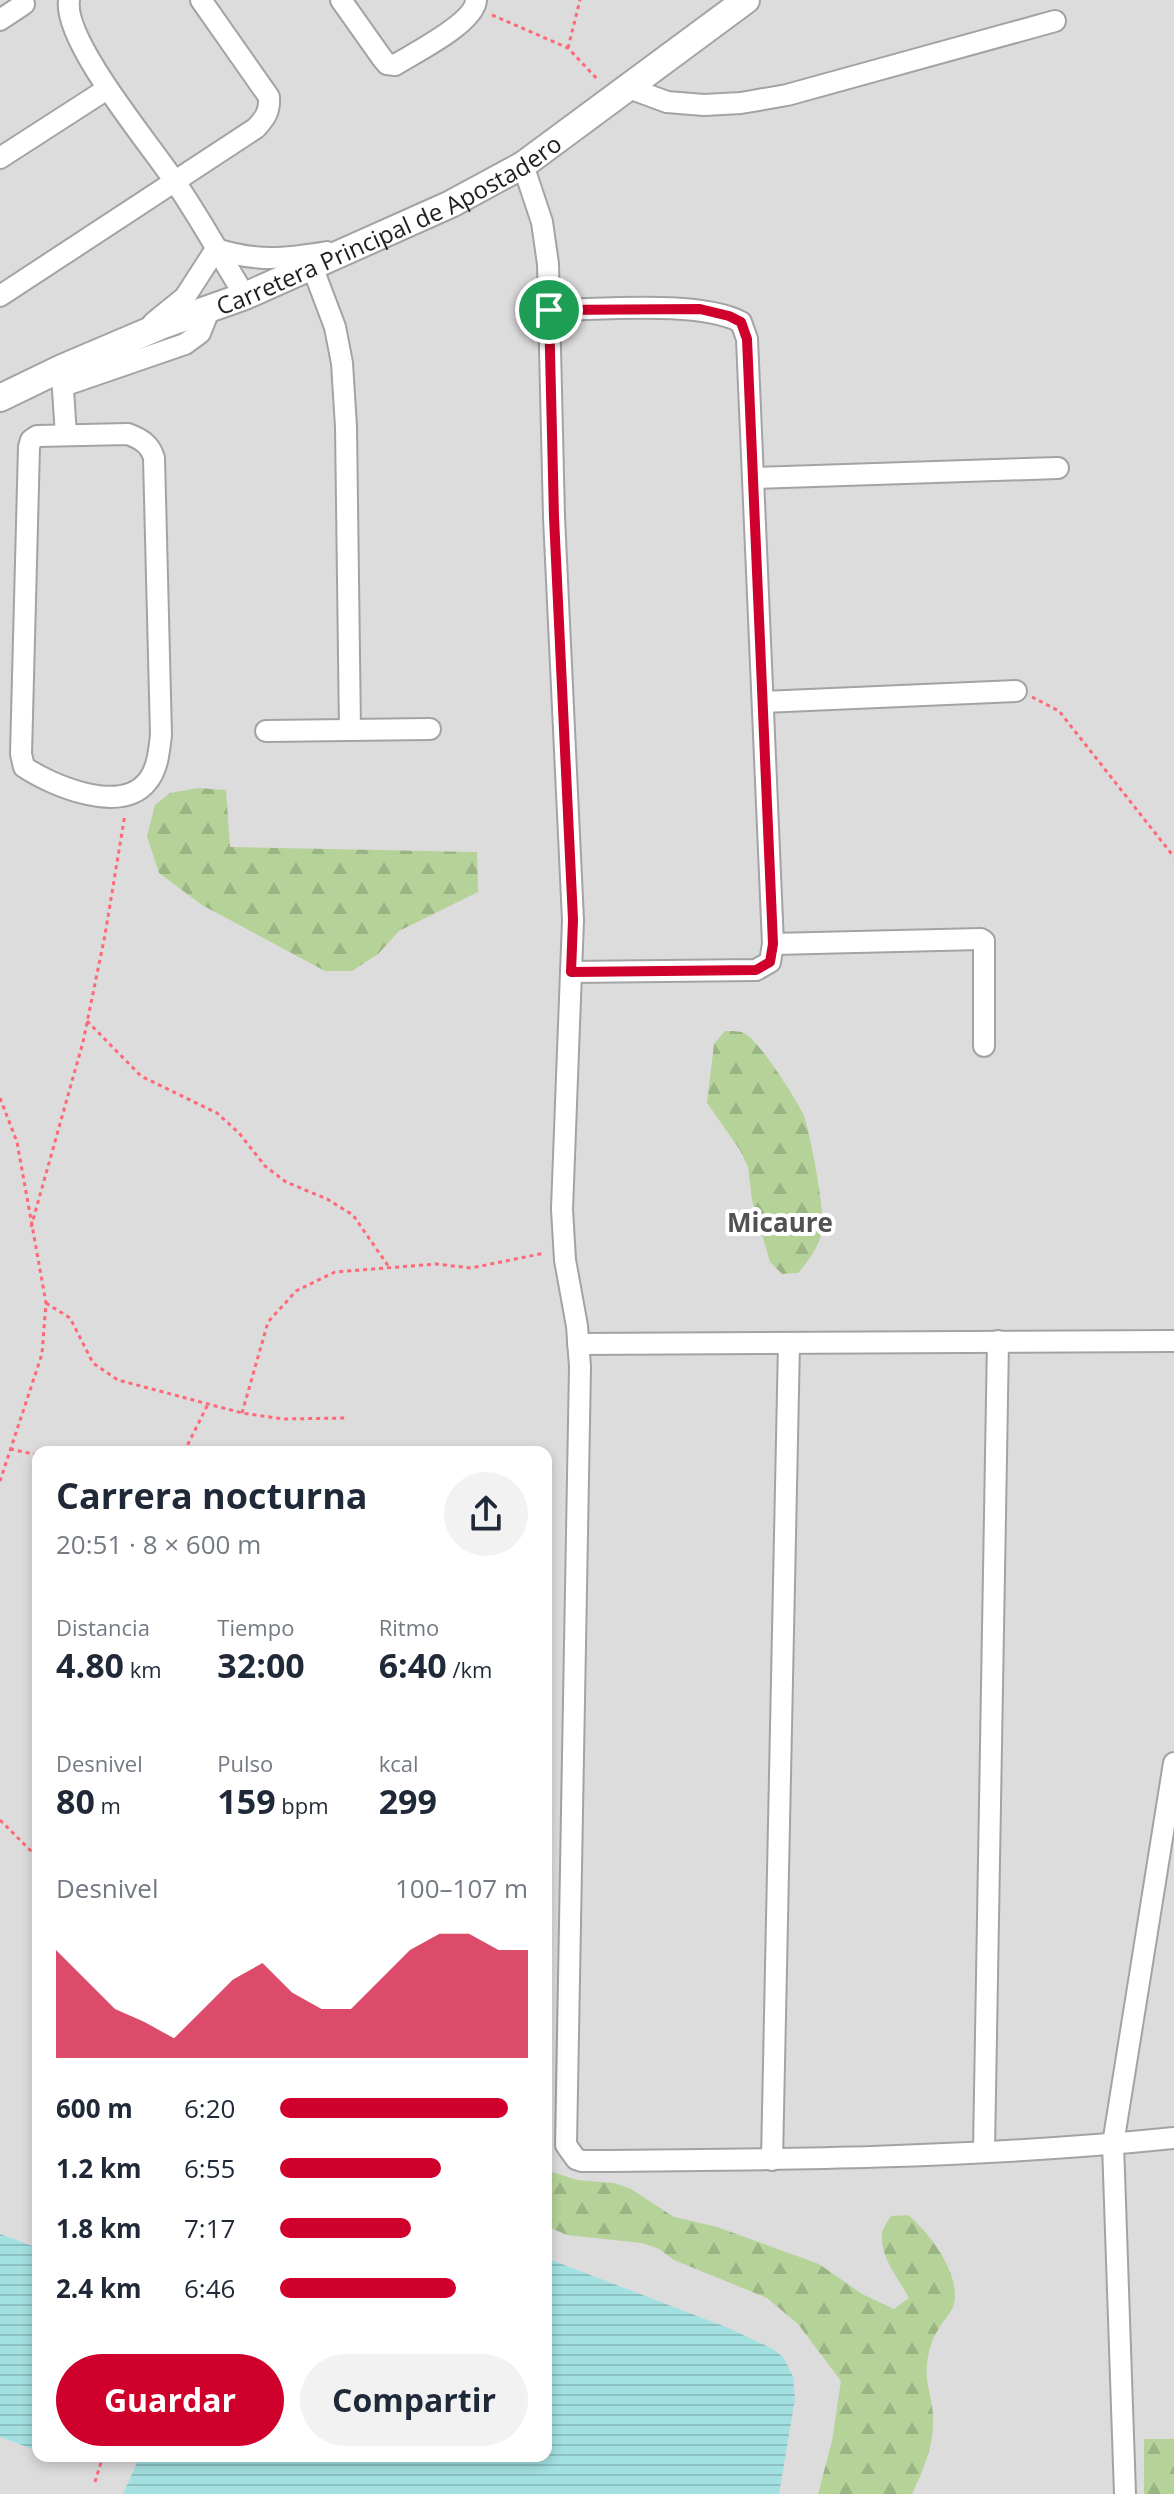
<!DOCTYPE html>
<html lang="es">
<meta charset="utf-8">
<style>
:root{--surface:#fff;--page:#f2f2f3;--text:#1f2937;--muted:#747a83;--accent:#cf002c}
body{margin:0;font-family:"Open Sans",sans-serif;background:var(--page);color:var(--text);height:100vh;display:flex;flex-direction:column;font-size:30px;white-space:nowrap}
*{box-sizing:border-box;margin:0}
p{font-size:26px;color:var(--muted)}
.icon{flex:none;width:44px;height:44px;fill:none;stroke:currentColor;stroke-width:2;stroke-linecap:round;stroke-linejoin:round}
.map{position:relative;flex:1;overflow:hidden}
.panel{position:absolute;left:32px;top:1446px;width:520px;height:1016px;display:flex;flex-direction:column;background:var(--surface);border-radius:16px;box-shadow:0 4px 12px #0003}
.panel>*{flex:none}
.pin{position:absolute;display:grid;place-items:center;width:68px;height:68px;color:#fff;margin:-34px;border:4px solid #fff;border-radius:50%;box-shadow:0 2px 8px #0007}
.round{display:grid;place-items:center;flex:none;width:84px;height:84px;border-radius:42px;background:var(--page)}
.headline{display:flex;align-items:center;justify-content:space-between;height:136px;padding:0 24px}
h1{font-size:36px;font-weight:700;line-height:60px}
.stats{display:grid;grid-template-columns:repeat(3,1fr);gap:12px;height:136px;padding:8px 24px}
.stats div{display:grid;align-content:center}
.stats b{font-size:34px;font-weight:700}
.stats small{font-size:22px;font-weight:400}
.stats p{font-size:22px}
.chart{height:224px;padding:16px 24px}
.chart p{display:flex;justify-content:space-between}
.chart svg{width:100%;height:144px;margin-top:8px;fill:var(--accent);opacity:.7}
.primary-button{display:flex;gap:16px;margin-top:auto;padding:16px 24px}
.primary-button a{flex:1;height:92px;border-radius:48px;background:var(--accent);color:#fff;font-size:32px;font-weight:700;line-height:92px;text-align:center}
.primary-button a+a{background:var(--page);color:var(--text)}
ul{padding:0 24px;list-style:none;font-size:26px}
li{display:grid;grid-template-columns:128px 96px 1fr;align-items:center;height:60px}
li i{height:20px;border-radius:10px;background:var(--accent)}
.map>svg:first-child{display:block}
.residential{fill:#dddcdc;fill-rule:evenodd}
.forest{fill:url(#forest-firs)}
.water{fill:url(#water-rules)}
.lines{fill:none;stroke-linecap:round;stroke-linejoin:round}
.minor-casing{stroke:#a3a3a3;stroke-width:24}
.tertiary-casing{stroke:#a3a3a3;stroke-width:30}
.path{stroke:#ff6878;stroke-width:3;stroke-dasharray:4 4;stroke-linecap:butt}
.minor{stroke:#fff;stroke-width:20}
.tertiary{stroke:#fff;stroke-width:26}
.route-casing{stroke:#fff;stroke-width:16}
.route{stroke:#cf002c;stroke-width:10}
.labels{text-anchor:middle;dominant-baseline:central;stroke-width:8;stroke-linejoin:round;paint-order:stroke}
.street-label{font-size:24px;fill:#1f1f1f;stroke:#fff}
.neighbourhood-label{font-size:26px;font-weight:bold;fill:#525252;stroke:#fff}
</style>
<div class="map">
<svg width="1174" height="2494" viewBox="0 0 1174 2494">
<defs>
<pattern id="forest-firs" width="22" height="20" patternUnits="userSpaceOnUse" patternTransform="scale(2)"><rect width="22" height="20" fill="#b5d298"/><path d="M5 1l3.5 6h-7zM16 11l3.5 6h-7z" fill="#9bb483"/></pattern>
<pattern id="water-rules" width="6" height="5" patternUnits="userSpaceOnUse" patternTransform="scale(2)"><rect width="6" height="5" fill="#a3e0e1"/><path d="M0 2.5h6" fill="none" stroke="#8cc0c1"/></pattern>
</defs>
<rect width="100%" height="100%" fill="#f1eae5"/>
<!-- residential -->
<path class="residential" d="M0 0H1174V2494H0ZM38 1452H546V2456H38Z"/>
<!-- forest -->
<g class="forest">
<path d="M198 788 226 790 230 847 477 852 478 892 399 931 378 954 352 971H325L202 905 159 873 147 836 155 805 170 793Z"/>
<path d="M725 1031C731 1031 739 1031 744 1033 758 1039 797 1100 804 1116 810 1133 826 1215 822 1231 819 1247 809 1260 798 1273L782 1274 770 1262 752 1200 748 1167 740 1150 707 1103 714 1044Z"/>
<path d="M546 2170 577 2180 614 2183 631 2189 674 2217 717 2227 819 2264 862 2294 894 2309 909 2298C899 2279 879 2256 882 2233 883 2228 888 2221 891 2216L908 2215C929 2232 961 2274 954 2304 952 2312 942 2322 938 2330 932 2339 928 2353 927 2364 925 2377 929 2388 931 2400 938 2436 927 2462 912 2494H818L832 2441 841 2381 798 2324 767 2298 674 2260 659 2249 642 2243 567 2235 546 2226Z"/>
<rect x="1144" y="2439" width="30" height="55"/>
</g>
<!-- water -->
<g class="water">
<path d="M0 2234 38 2248V2451L0 2437Z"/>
<path d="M546 2258 726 2327 773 2349 784 2358 793 2377 795 2399 779 2494H123L140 2456H546Z"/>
</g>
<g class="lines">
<defs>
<g id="minor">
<path d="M69 0C63 41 149 143 173 179 199 216 221 257 245 296"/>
<path d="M341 0 382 58 387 64 395 65C414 53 475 23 476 0"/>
<path d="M0 20 24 4"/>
<path d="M629 88 667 102 704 105 741 103 787 95 1055 21"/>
<path d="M0 158 107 89"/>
<path d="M523 165 542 222 548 264 554 517 573 920 562 1209 565 1260 577 1326 580 1367 566 2145 576 2159 582 2161C779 2160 978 2158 1174 2138"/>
<path d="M312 266 335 327 342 363 346 427 350 730"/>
<path d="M0 296 256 128C265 118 270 112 269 97L201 0"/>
<path d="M549 310C600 310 698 300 741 322L747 339 773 944 770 962 756 970 571 972"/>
<path d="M153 323 185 297 216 249C257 262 285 259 327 252"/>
<path d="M62 375 66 435"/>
<path d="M63 386 185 344 200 333 210 308"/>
<path d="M128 434C141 439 150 444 154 458L161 735C159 751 158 769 147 782 120 815 51 785 24 767L21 754 29 447 31 440 37 436Z"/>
<path d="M753 478 1058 468"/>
<path d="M763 702 1016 691"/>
<path d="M266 731 430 729"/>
<path d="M773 944 981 939 984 941V1046"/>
<path d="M578 1344 1174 1341"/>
<path d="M984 2150 998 1341"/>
<path d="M772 2160 789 1343"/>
<path d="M1125 2494 1113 2144 1174 1763"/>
</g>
<g id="tertiary">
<path id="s1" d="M0 398 62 368 163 325 245 296 451 204 523 165 746 0"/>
</g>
</defs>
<!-- minor casing -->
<use href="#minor" class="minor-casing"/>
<!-- tertiary casing -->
<use href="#tertiary" class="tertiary-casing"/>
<!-- path -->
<g class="path">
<path d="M492 15 568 48 599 81"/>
<path d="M568 48 580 0"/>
<path d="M1032 697 1059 711 1174 857"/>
<path d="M87 1021 141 1076 217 1113 239 1133 265 1166 286 1182 327 1199 353 1215 389 1267"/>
<path d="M0 1098 17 1142 46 1303 42 1354 0 1481"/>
<path d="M31 1227 83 1042 105 935 125 814"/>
<path d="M46 1303 70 1318 93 1363 118 1380 242 1413 283 1419 346 1418"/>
<path d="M242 1413 268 1322 296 1291 335 1272 436 1264 471 1268 545 1253"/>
<path d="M10 1449 38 1455"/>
<path d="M184 1452 208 1404"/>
<path d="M0 1820 38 1858"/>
<path d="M95 2482 103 2456"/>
</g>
<!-- minor -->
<use href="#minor" class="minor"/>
<!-- tertiary -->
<use href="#tertiary" class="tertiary"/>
</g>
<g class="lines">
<defs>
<path id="route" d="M700 309 729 316 741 322 747 339 773 944 770 962 756 970 571 972 573 920 554 517 549 310Z"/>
</defs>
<!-- route casing -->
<use href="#route" class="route-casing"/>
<!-- route -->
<use href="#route" class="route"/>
</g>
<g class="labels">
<!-- street labels -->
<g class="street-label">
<text stroke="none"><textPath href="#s1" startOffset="426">Carretera Principal de Apostadero</textPath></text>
</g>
<!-- neighbourhood labels -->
<g class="neighbourhood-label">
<text x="780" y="1222">Micaure</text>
</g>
</g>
</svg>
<div class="pin" style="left:549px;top:310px;background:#1e9e55"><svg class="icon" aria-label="arrive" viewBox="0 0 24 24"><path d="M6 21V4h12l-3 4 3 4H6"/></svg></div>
<section class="panel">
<div class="headline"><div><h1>Carrera nocturna</h1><p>20:51 · 8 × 600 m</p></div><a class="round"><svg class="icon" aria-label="share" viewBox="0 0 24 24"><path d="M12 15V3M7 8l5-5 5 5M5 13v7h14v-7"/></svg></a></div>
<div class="stats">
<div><p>Distancia</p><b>4.80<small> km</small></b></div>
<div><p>Tiempo</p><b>32:00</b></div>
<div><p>Ritmo</p><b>6:40<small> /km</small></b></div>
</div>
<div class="stats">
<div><p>Desnivel</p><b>80<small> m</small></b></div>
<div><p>Pulso</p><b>159<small> bpm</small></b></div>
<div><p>kcal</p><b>299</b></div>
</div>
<div class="chart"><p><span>Desnivel</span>100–107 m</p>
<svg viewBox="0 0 160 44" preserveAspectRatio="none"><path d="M0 44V11L10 20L20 29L30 33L40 38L50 29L60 20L70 15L80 24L90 29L100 29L110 20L120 11L130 6L140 6L150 11L160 11V44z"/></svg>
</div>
<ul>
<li><b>600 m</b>6:20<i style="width:92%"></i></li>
<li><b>1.2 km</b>6:55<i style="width:65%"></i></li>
<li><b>1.8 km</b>7:17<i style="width:53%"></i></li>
<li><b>2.4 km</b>6:46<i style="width:71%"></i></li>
</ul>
<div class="primary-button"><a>Guardar</a><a>Compartir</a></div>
</section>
</div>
